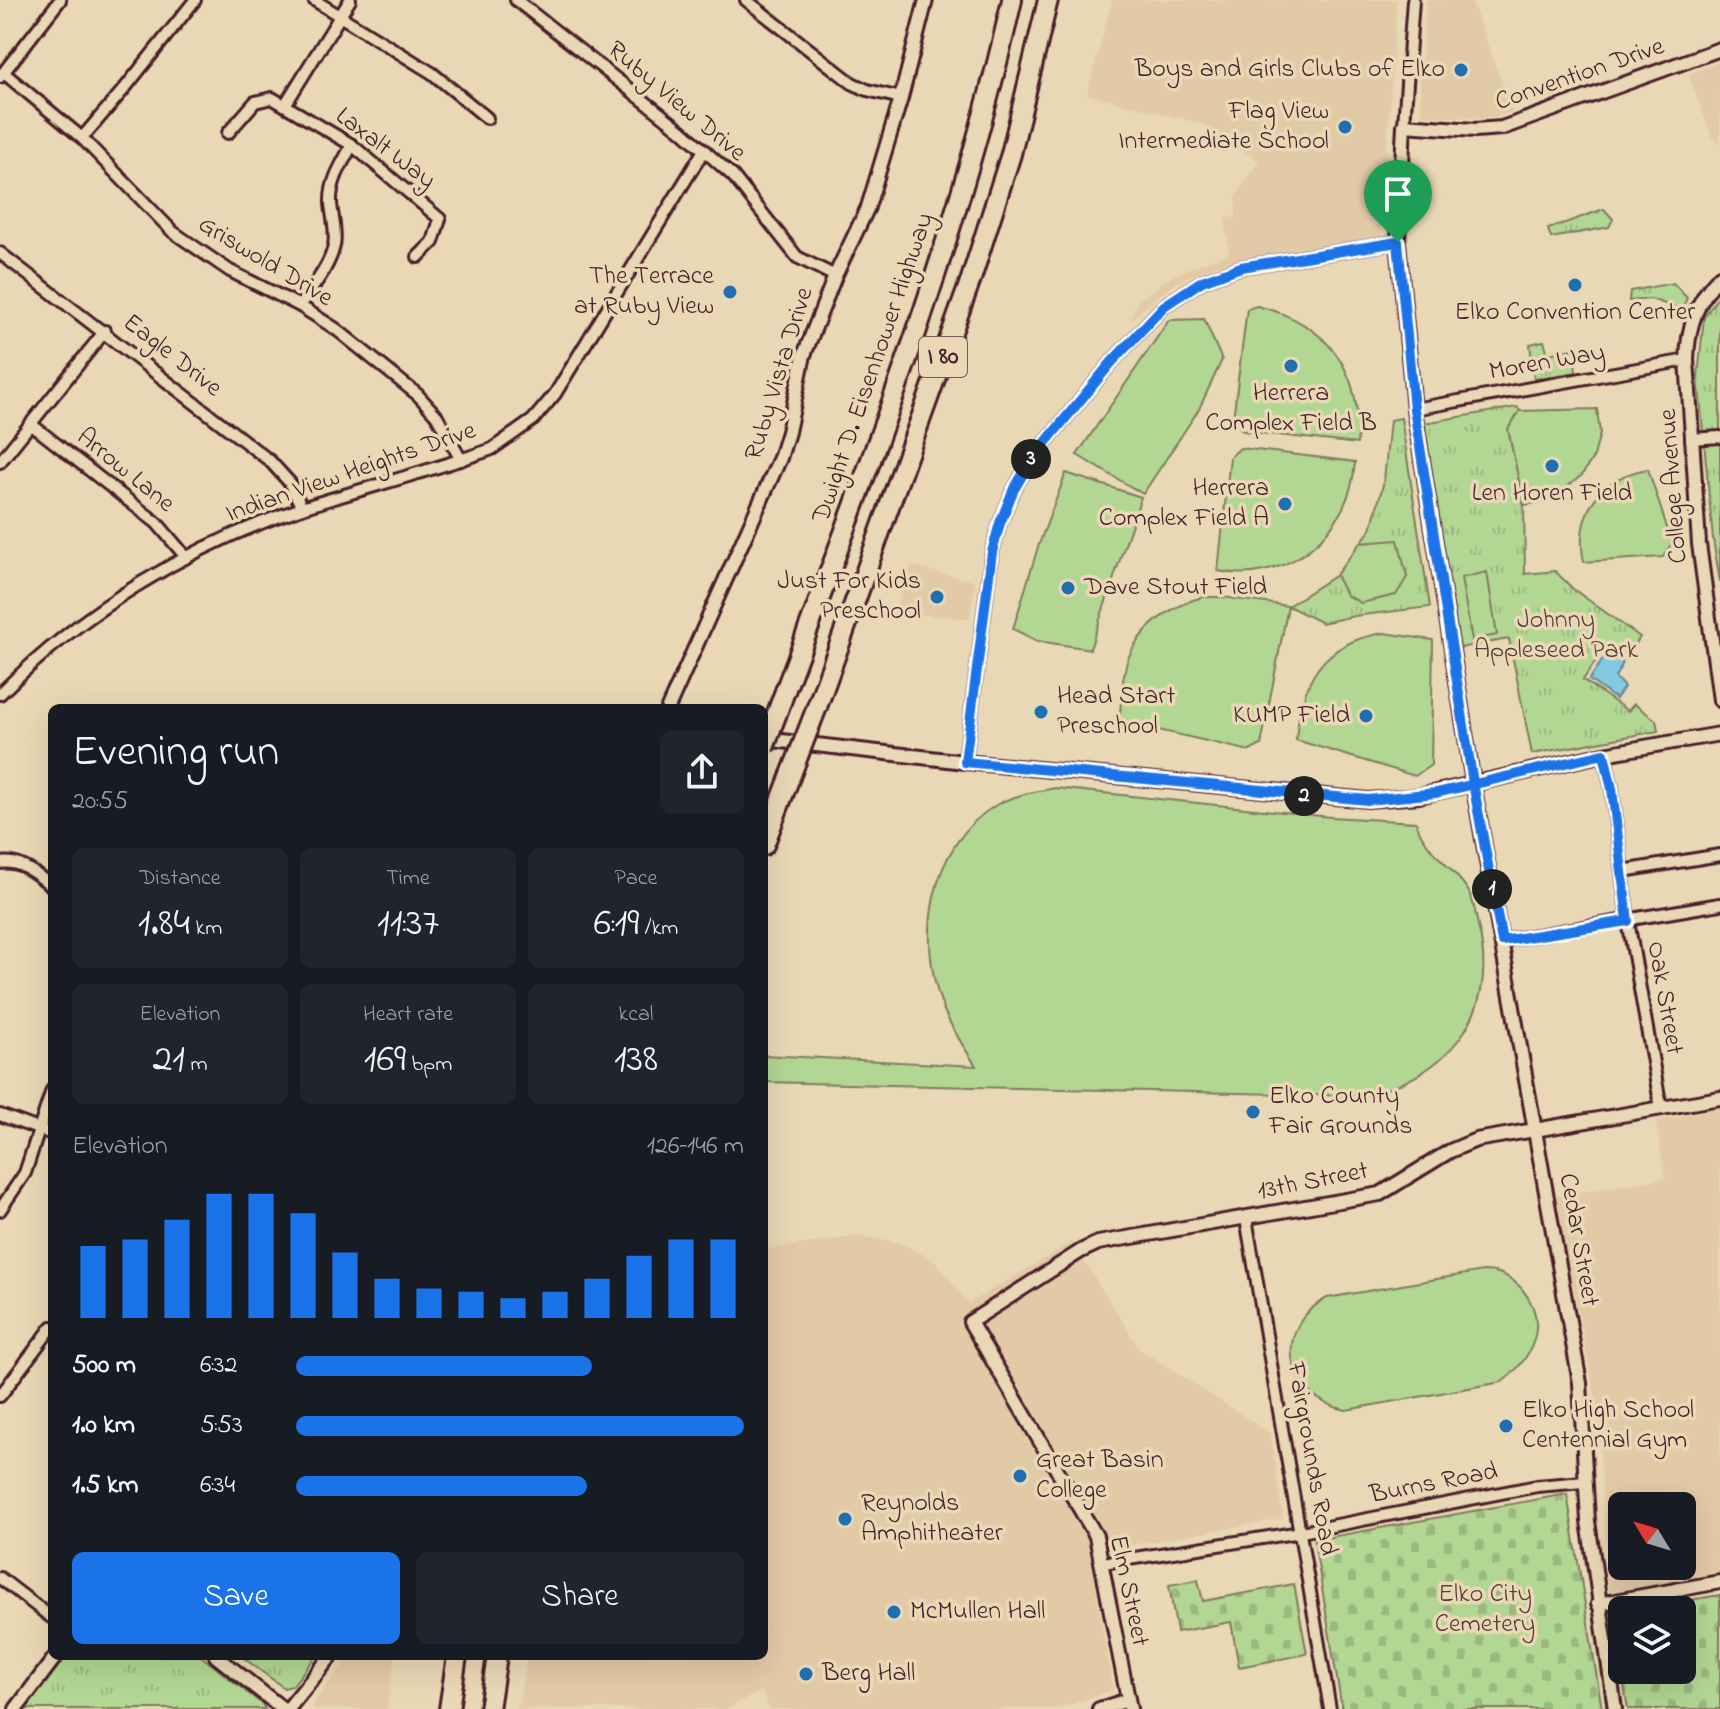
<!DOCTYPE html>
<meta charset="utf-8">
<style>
:root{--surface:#171b24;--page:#20242c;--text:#f1f3f6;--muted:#9ea1a6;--accent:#1a73e8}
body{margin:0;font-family:"Indie Flower",sans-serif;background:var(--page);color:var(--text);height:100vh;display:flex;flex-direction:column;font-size:30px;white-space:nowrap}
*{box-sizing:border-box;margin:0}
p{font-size:26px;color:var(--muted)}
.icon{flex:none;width:44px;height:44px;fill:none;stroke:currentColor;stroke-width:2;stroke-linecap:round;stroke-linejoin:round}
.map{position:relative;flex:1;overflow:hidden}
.details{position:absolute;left:48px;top:704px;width:720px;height:956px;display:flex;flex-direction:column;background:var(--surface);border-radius:12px;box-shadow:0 8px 32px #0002}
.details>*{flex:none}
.needle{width:52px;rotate:308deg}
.buttons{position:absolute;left:1608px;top:1492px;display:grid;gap:16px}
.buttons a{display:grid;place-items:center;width:88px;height:88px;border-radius:12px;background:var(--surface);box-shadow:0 8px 32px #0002;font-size:40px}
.pin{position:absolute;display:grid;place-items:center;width:68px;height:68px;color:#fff;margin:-82px -34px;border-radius:50% 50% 50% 0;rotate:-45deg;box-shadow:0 0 8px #0007}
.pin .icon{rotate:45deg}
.km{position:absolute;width:40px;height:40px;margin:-20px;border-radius:50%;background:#222;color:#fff;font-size:22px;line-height:40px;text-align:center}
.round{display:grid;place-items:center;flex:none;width:84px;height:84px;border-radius:12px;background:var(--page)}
.headline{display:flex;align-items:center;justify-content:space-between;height:136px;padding:0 24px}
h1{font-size:44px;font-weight:600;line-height:60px}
.stats{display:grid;grid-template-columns:repeat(3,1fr);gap:12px;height:136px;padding:8px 24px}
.stats div{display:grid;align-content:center;border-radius:12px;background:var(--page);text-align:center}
.stats b{font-size:40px;font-weight:600}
.stats small{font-size:22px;font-weight:400}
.stats p{font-size:22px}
.chart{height:224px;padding:16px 24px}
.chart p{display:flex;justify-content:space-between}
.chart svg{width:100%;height:144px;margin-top:8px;stroke:var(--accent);stroke-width:6}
.action{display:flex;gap:16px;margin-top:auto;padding:16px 24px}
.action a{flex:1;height:92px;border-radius:12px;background:var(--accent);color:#fff;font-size:32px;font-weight:600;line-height:92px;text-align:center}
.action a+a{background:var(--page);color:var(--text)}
ul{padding:0 24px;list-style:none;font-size:26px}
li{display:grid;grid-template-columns:128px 96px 1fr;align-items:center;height:60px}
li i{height:20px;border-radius:10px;background:var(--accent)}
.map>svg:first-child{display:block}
.built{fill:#e3caa7;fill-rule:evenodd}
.grass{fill:url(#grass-tufts);stroke:#7e7b5f;stroke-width:2}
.cemetery{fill:url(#cemetery-stones);stroke:#7e7b5f;stroke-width:2}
.garden{fill:#b2d793;stroke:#7e7b5f;stroke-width:2}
.water{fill:#81cae2;stroke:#6b8699;stroke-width:2}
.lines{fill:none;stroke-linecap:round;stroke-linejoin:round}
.minor-casing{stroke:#4a1f2b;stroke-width:16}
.tertiary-casing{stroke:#4a1f2b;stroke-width:18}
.motorway-casing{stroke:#4a1f2b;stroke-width:24}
.minor{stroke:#e9d8b5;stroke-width:10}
.tertiary{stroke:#e9d8b5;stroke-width:12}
.motorway{stroke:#e9d8b5;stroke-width:18}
.motorway-bridge-casing{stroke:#4a1f2b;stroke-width:24;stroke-linecap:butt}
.motorway-bridge{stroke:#e9d8b5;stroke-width:18}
.route-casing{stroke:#fff;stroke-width:16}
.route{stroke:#1a73e8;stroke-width:10}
.poi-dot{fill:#1f6fb2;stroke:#e9d8b5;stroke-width:3}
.labels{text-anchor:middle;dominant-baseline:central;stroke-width:7;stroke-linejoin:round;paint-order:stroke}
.shield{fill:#e9d8b5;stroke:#7a5654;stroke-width:2}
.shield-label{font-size:24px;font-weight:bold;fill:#4a1f2b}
.poi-label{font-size:26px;fill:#4a1f2b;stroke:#e9d8b5;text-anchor:start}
.street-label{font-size:26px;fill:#4a1f2b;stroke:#e9d8b5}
.park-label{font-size:26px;fill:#5a3b3b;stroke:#e9d8b5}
</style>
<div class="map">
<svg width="1720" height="1709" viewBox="0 0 1720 1709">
<defs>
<pattern id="grass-tufts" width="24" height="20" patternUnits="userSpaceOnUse" patternTransform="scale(2)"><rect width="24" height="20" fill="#b2d793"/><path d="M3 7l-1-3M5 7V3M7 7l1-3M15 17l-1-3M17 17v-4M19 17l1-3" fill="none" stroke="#9bb87f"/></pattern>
<pattern id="cemetery-stones" width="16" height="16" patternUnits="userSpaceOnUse" patternTransform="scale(2)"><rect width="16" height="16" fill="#b2d793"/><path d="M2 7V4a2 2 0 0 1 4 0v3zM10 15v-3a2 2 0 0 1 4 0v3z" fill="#9bb87f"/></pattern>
</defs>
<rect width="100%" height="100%" fill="#e9d8b5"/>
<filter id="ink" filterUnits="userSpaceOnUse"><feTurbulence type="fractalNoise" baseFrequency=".0125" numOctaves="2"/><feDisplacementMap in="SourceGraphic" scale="16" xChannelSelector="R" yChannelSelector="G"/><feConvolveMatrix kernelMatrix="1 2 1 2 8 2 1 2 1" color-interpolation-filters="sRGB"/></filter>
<g filter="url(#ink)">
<!-- built -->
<g class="built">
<path d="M1112 0H1397L1381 237 1218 265 1186 277 1159 295 1131 320 1137 302 1163 282 1189 268 1229 253 1225 218 1236 217V196L1259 161 1206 125 1087 94Z"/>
<path d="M1426 0H1471L1513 112 1482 119 1425 115 1421 112 1420 86Z"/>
<path d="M1720 62V145L1712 137 1688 74Z"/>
<path d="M911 566 975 581 970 619 895 612Z"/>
<path d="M1720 1108V1575L1609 1593 1597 1406 1555 1196 1665 1178 1656 1121ZM1622 1506H1682V1566H1622Z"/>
<path d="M857 1236 899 1242 935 1261 969 1303 1072 1242 1140 1349 1271 1434 1283 1519 1090 1552 1113 1690 1056 1709H770L761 1691 726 1709H517L528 1656H764V1250Z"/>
<path d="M349 1656H395L387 1709H314L313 1704Z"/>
</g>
<!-- grass -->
<g class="grass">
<path d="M1604 209 1613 219 1609 227 1551 238 1548 229Z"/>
<path d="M1673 283 1687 298 1682 310 1651 299 1629 301 1630 291Z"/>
<path d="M1720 294V582L1713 539 1698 376 1704 317Z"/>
<path d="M1544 341 1548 354 1589 346 1591 358 1575 361 1576 372 1534 379 1530 344Z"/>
<path d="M1517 407 1520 411 1508 429 1524 505 1525 574 1555 571 1573 589 1640 637 1626 659 1607 645 1583 680 1628 711 1634 704 1656 720 1658 731 1532 754 1509 639 1459 648 1424 423Z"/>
<path d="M1401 418 1430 607 1354 616 1322 623 1288 606 1336 575 1371 529 1384 481 1390 420Z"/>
<path d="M65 1656H201L262 1704 265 1709H25Z"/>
<path d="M241 1656H316L292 1686 284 1688Z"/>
</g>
<!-- cemetery -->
<g class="cemetery">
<path d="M1567 1494 1602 1709H1342L1314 1540Z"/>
<path d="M1198 1580 1203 1601 1294 1584 1307 1654 1239 1667 1231 1622 1177 1632 1169 1585Z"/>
<path d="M1720 1595V1709H1628L1611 1613 1622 1612V1670H1682V1610H1631Z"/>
</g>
<!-- garden -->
<g class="garden">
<path d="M1257 306C1329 323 1363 372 1357 444L1243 431 1233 419 1247 309Z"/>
<path d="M1204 319 1222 360 1199 409 1143 494 1077 455 1169 320Z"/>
<path d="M1597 409 1600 433 1594 456 1582 475 1550 500 1524 505 1508 429 1520 411Z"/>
<path d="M1240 448 1355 462C1351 531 1288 586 1218 571L1230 457Z"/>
<path d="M1648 469 1672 543 1663 557 1584 562C1574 514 1599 477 1648 469Z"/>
<path d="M1066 473 1141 497 1090 649 1037 641 1013 629 1038 547Z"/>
<path d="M1398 540 1407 577 1396 595 1361 603 1346 595 1336 575 1360 543Z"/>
<path d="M1487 572 1497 635 1472 640 1461 578Z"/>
<path d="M1202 597H1222L1288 606 1261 745 1250 751 1119 721C1122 701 1121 677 1128 659 1140 627 1171 606 1202 597Z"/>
<path d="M1384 633 1433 640 1431 765 1415 776 1296 740C1301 681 1322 642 1384 633Z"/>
<path d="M1055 788 1331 817 1416 822C1424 851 1451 864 1467 889 1474 899 1476 917 1479 930 1500 1016 1444 1080 1361 1096L764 1082V1055L976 1066C964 1047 952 1030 943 1008 916 939 929 846 996 805 1014 795 1035 792 1055 788Z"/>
<path d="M1483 1271C1500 1271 1511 1277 1522 1289 1550 1323 1533 1358 1502 1382L1346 1410C1286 1398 1270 1328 1327 1298Z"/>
</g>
<!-- water -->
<path class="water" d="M1608 652 1623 663 1615 677 1624 687 1616 699 1589 680Z"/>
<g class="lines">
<defs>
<g id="minor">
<path d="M314 0 432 73 487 118"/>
<path d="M516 0 681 130 733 176 797 257 835 276"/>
<path d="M746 0 852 83 867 90 901 98"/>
<path d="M4 73 82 138 173 232 230 271 300 306 336 329 418 395 437 416 461 460"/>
<path d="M0 77 60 0"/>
<path d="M285 105 350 0"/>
<path d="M1404 125 1413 0"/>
<path d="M228 133 255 102 272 98 352 145 440 219 433 242 418 257"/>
<path d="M82 138 125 88 195 0"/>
<path d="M0 253 270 461 290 483 302 508"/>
<path d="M300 306C312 287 329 268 334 246 337 231 332 218 331 203 330 181 342 164 352 145"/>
<path d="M1414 409 1687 360"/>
<path d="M32 425 157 523 186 557"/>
<path d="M1691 439 1720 437"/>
<path d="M0 462 105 331"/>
<path d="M0 694C85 609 190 545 305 507 368 487 431 471 492 449L533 420 555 394 704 150"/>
<path d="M1604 754 1612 789 1628 921 1661 1108"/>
<path d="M965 762 992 552 1000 523 1013 491 1032 459 1111 363 1164 306 1202 281 1241 267 1398 242"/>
<path d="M0 863C21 860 36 874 52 886"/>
<path d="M1623 871 1720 855"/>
<path d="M1502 941 1720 904"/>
<path d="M0 1115 52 1134"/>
<path d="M0 1210 25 1173 52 1090"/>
<path d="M1246 1218 1330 1709"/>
<path d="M0 1396 52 1327"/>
<path d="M1103 1563 1301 1532 1537 1486 1584 1482"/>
<path d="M0 1578 52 1618"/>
</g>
<g id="tertiary">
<path d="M1720 276C1696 301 1688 326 1687 360L1699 544 1720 700"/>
<path d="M668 708 780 458 788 432 804 355 835 276 868 207 901 98 926 0"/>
<path d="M764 739 965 762 1368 800 1419 796 1604 754 1720 734"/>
<path d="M1598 1604 1720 1582"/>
<path d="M216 1656 283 1709"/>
<path d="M16 1709 56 1656"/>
<path d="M288 1709 331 1656"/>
<path d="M1099 1709 1128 1700"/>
<path d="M1130 1709 1096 1536 970 1322 1081 1251 1098 1243 1380 1194 1450 1151 1476 1140 1720 1098"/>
<path d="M1615 1709 1588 1521 1580 1383 1473 783 1414 409 1398 242 1404 125 1475 130 1502 128 1720 49"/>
</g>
<g id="motorway">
<path d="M781 702C867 471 958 241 1012 0"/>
<path d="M817 707 971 279 1011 154 1048 0"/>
<path d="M764 845 790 777"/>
<path d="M449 1709 457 1656"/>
<path d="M489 1709 497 1656"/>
</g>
</defs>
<!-- minor casing -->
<use href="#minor" class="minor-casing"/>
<!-- tertiary casing -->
<use href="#tertiary" class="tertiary-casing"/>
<!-- motorway casing -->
<use href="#motorway" class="motorway-casing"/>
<!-- minor -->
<use href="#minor" class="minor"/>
<!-- tertiary -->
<use href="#tertiary" class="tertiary"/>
<!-- motorway -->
<use href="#motorway" class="motorway"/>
<defs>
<g id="motorway-bridge">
<path d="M764 748 781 702"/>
<path d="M790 777 817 707"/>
</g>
</defs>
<!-- motorway-bridge casing -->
<use href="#motorway-bridge" class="motorway-bridge-casing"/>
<!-- motorway-bridge -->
<use href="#motorway-bridge" class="motorway-bridge"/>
</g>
</g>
<g class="lines" filter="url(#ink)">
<defs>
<path id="route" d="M1398 242 1414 409 1473 783 1502 941 1628 921 1612 789 1604 754 1436 793 1368 800 965 762 992 552 1000 523 1013 491 1032 459 1111 363 1164 306 1202 281 1241 267 1398 242"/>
</defs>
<!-- route casing -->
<use href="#route" class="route-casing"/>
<!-- route -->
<use href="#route" class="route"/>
</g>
<!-- markers -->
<g class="poi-dot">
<circle cx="1461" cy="70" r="8"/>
<circle cx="1345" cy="127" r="8"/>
<circle cx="1575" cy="285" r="8"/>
<circle cx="730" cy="292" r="8"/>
<circle cx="1291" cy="366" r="8"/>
<circle cx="1552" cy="466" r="8"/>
<circle cx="1285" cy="504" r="8"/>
<circle cx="1068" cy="588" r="8"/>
<circle cx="937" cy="597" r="8"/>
<circle cx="1041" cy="712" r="8"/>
<circle cx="1366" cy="716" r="8"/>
<circle cx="1253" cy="1112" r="8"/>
<circle cx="1506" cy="1426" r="8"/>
<circle cx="1020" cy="1476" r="8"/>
<circle cx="845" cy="1519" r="8"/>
<circle cx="894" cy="1612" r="8"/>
<circle cx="806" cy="1674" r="8"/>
</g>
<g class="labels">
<!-- shield labels -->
<rect class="shield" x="919" y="337" width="48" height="40" rx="6"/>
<g class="shield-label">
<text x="943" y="357">I 80</text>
</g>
<!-- poi labels -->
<g class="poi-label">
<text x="1445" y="70" text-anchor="end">Boys and Girls Clubs of Elko</text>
<text x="1329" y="112" text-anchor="end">Flag View<tspan x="1329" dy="30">Intermediate School</tspan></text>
<text x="714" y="277" text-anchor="end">The Terrace<tspan x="714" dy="30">at Ruby View</tspan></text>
<text x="1575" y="313" text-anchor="middle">Elko Convention Center</text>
<text x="1291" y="394" text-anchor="middle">Herrera<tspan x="1291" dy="30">Complex Field B</tspan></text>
<text x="1269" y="489" text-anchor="end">Herrera<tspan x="1269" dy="30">Complex Field A</tspan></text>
<text x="1552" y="494" text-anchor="middle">Len Horen Field</text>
<text x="921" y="582" text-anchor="end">Just For Kids<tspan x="921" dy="30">Preschool</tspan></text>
<text x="1084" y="588">Dave Stout Field</text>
<text x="1057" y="697">Head Start<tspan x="1057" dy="30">Preschool</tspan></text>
<text x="1350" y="716" text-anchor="end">KUMP Field</text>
<text x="1269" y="1097">Elko County<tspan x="1269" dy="30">Fair Grounds</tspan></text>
<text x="1522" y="1411">Elko High School<tspan x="1522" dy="30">Centennial Gym</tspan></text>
<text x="1036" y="1461">Great Basin<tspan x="1036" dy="30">College</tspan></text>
<text x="861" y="1504">Reynolds<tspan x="861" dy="30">Amphitheater</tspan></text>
<text x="910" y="1612">McMullen Hall</text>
<text x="822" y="1674">Berg Hall</text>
</g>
<!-- street labels -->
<g class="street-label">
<text transform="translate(1580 75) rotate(-19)">Convention Drive</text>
<text transform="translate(676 102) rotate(40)">Ruby View Drive</text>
<text transform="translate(385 149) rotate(37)">Laxalt Way</text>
<text transform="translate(265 262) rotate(31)">Griswold Drive</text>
<text transform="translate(172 356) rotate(38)">Eagle Drive</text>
<text transform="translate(1547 363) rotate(-10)">Moren Way</text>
<text transform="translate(874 368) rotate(-71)">Dwight D. Eisenhower Highway</text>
<text transform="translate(780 374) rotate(-73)">Ruby Vista Drive</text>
<text transform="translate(125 471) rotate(39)">Arrow Lane</text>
<text transform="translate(351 473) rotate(-19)">Indian View Heights Drive</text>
<text transform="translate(1674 486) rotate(-94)">College Avenue</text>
<text transform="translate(1664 998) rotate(80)">Oak Street</text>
<text transform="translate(1313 1182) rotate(-11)">13th Street</text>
<text transform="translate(1578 1240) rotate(80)">Cedar Street</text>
<text transform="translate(1311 1459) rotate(80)">Fairgrounds Road</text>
<text transform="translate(1434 1484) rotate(-11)">Burns Road</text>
<text transform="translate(1128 1591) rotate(78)">Elm Street</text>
</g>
<!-- park labels -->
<g class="park-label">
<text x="1556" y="621">Johnny<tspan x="1556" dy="30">Appleseed Park</tspan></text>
<text x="1485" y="1595">Elko City<tspan x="1485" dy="30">Cemetery</tspan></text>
</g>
</g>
</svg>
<div class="buttons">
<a><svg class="needle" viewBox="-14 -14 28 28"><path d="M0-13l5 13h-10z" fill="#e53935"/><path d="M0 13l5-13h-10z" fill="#9ea1a6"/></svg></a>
<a><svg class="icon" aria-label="layers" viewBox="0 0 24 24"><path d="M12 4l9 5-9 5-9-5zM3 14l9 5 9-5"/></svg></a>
</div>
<div class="pin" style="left:1398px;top:242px;background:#1e9e55"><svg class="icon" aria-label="arrive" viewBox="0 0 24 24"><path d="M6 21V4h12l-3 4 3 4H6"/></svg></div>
<b class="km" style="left:1492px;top:889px">1</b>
<b class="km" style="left:1304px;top:796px">2</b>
<b class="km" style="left:1031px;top:459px">3</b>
<section class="details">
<div class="headline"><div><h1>Evening run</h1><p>20:55</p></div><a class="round"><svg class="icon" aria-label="share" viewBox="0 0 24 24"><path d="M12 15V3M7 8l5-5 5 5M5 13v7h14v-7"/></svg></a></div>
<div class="stats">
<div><p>Distance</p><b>1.84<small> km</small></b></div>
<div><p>Time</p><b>11:37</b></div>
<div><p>Pace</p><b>6:19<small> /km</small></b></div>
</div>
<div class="stats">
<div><p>Elevation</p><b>21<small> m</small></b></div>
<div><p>Heart rate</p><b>169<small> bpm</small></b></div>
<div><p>kcal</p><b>138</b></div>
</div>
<div class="chart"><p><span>Elevation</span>126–146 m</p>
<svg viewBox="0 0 160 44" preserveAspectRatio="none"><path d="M5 44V22M15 44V20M25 44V14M35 44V6M45 44V6M55 44V12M65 44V24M75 44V32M85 44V35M95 44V36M105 44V38M115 44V36M125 44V32M135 44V25M145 44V20M155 44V20"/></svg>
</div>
<ul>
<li><b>500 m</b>6:32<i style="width:66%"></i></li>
<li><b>1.0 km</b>5:53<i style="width:100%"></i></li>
<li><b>1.5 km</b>6:34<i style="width:65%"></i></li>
</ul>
<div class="action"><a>Save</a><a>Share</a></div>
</section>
</div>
